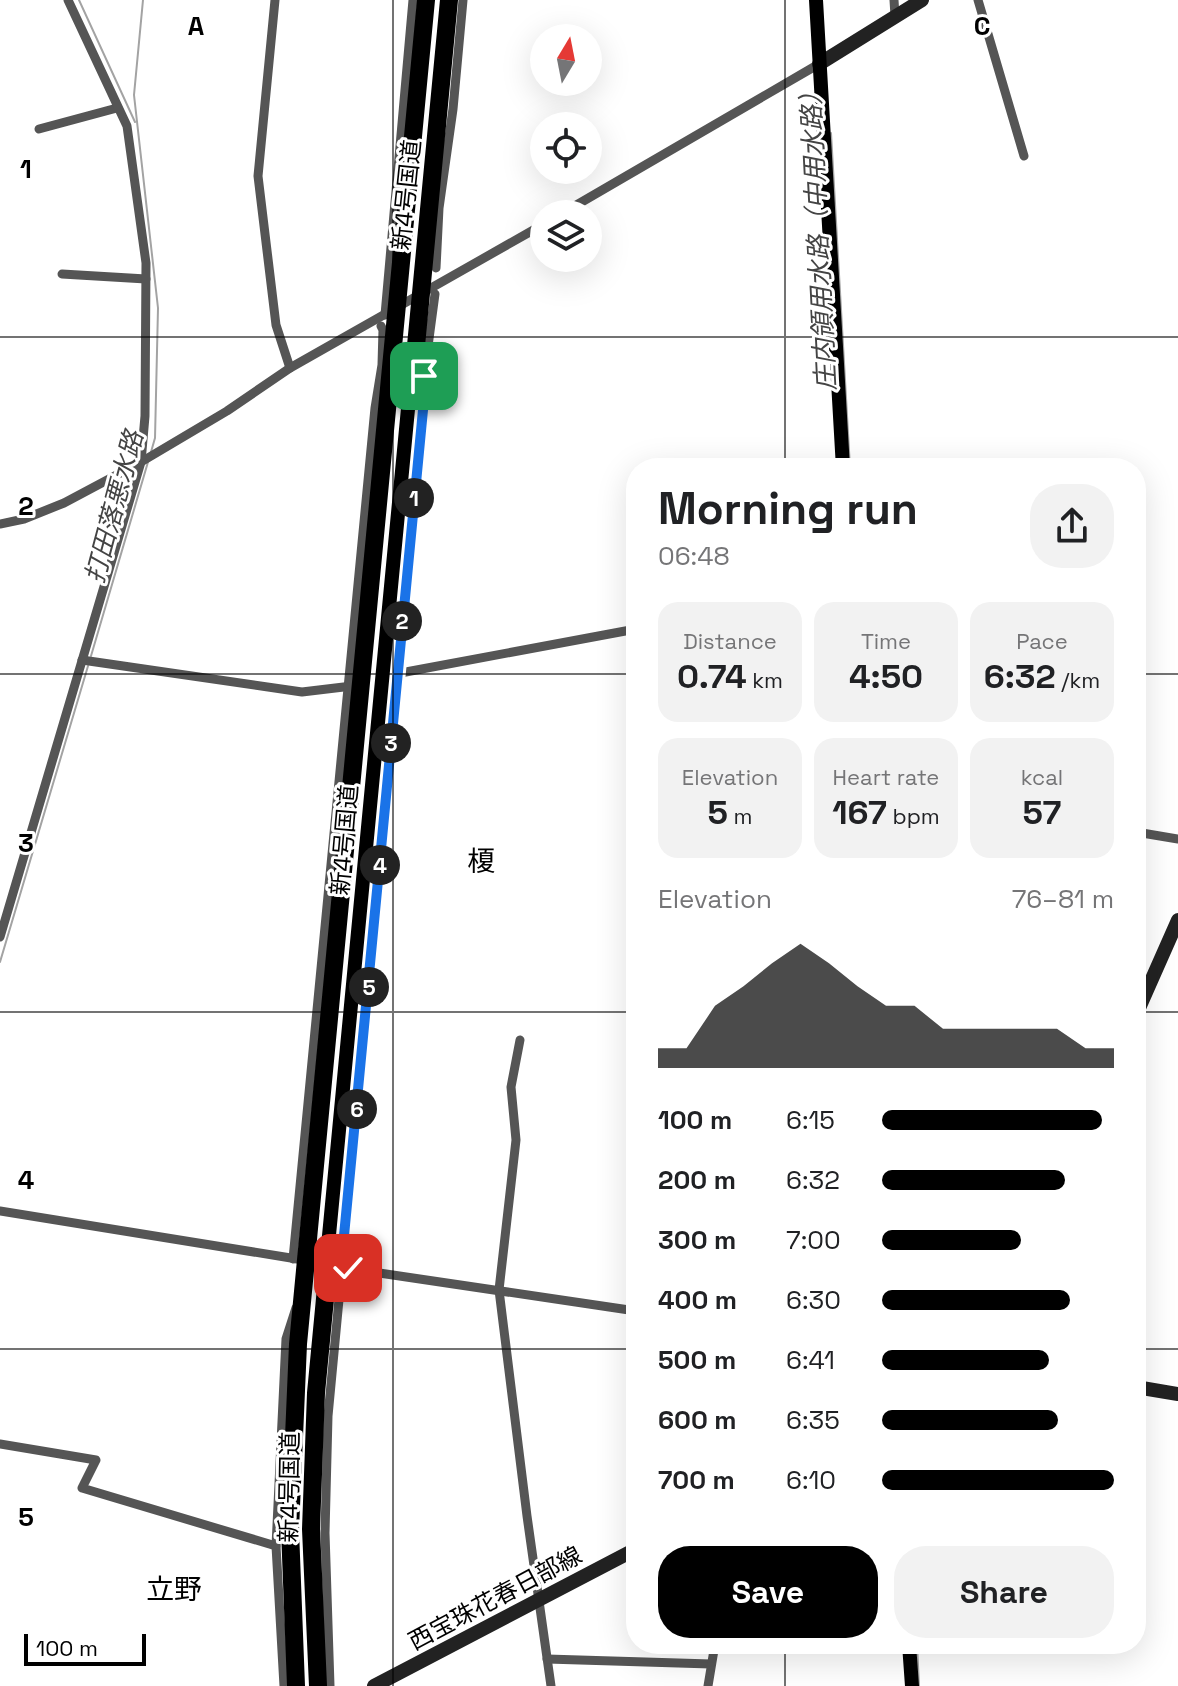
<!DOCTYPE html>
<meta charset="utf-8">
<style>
:root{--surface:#fff;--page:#f2f2f2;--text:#202124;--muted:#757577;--accent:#000}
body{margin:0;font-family:"Space Grotesk","Noto Sans JP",sans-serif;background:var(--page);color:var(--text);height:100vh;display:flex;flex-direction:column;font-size:30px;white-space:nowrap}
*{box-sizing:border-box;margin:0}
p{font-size:26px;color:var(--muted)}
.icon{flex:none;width:44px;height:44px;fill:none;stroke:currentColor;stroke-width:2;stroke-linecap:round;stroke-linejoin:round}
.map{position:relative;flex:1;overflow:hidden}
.drawer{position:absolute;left:626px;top:458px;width:520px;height:1196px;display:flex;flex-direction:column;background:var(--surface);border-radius:32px;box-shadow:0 8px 32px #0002}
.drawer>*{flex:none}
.needle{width:52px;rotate:10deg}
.tools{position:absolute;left:530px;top:24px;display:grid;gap:16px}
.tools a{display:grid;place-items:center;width:72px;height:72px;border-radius:50%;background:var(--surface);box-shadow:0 8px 32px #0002;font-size:40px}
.scale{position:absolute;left:24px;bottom:20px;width:122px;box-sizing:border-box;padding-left:8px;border:4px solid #000;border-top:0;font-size:22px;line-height:28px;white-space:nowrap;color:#000;-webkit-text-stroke:6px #fff;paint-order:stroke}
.pin{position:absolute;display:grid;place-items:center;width:68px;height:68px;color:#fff;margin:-34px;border-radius:16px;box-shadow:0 4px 12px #0006}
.km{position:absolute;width:40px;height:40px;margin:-20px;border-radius:50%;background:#222;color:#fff;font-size:22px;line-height:40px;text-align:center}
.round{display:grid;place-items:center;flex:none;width:84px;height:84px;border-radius:32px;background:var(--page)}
.summary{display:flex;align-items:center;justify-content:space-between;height:136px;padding:0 32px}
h1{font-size:44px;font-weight:700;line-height:60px}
.metrics{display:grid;grid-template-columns:repeat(3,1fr);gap:12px;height:136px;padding:8px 32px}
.metrics div{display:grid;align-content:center;border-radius:20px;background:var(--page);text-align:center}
.metrics b{font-size:34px;font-weight:700}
.metrics small{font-size:22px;font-weight:400}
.metrics p{font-size:22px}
.chart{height:224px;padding:16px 32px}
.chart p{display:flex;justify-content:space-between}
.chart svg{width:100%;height:144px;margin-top:8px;fill:var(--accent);opacity:.7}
.cta{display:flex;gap:16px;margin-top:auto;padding:16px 32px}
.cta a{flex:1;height:92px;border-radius:32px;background:var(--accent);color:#fff;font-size:32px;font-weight:700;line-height:92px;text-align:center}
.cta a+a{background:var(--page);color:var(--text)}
ul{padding:0 32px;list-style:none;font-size:26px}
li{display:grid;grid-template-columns:128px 96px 1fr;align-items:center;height:60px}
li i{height:20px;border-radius:10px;background:var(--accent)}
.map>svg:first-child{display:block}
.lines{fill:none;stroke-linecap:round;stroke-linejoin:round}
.stream{stroke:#a3a3a3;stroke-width:2}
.street{stroke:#555;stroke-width:9}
.secondary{stroke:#222;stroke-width:14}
.primary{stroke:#000;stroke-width:14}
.highway{stroke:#000;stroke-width:18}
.route-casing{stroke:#fff;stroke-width:16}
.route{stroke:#1a73e8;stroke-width:10}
.grid{fill:none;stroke:#000;stroke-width:2;stroke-opacity:0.55}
.labels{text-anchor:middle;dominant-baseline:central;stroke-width:6;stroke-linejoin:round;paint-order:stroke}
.street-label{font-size:24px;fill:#000;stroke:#fff}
.water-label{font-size:26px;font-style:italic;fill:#444;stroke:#fff}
.quarter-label{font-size:28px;fill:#000;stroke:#fff}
.grid-label{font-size:26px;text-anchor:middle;font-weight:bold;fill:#000;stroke:#fff;stroke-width:6;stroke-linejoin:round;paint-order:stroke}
</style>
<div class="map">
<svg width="1178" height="1686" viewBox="0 0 1178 1686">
<rect width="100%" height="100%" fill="#fff"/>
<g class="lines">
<!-- stream -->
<g class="stream">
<path d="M79 0 135 122"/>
<path d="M143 0 134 95 158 308 155 438 151 452"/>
<path d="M831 133 850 468"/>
<path d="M91 656 148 462"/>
<path d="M0 962 88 666"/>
<path d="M917 1644 919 1686"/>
</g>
<!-- street -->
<g class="street">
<path d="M275 0 258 176 276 325 290 368"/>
<path d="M894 0 895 16"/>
<path d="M978 0 1024 156"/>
<path d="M39 129 117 108"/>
<path d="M561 214 819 64"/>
<path d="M436 268 439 208 453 109 463 0"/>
<path d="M62 274 146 279"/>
<path d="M385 315 413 0"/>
<path d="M0 524 24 519 64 503 141 462 227 411 290 368 544 224"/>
<path d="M82 660 302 692 352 686"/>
<path d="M395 674 636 629"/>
<path d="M1136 832 1178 839"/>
<path d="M0 937 141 462 145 416 146 263 127 126 68 0"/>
<path d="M520 1040 511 1087 516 1140 499 1290 527 1516 551 1686"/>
<path d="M0 1211 297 1259"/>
<path d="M293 1259 375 408 382 365 383 330 381 326"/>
<path d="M339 1267 636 1311"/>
<path d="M0 1444 96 1460 82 1488 276 1546"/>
<path d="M547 1659 711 1664"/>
<path d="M284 1686 276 1546 286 1339 296 1308"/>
<path d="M330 1686 325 1533 328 1416 425 389 424 376 435 294"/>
<path d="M708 1686 715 1644"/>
</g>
<!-- secondary -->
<g class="secondary">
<path d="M819 64 922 0"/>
<path d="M1136 1015 1178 920"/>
<path d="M1136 1387 1178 1394"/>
<path d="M374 1686 636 1549"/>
</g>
<!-- primary -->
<g class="primary">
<path d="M816 0 843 468"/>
<path d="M909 1644 912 1686"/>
</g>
<!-- highway -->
<g class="highway">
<path d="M296 1686 290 1530 298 1344 426 0"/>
<path d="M318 1686 311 1529 316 1393 449 0"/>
</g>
</g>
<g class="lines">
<defs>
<path id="route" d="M348 1268 341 1267 425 389 424 376"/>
</defs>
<!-- route casing -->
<use href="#route" class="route-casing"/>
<!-- route -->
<use href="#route" class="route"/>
</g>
<!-- grid -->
<path class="grid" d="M393 0V1686M785 0V468M0 337H1178M0 674H636M1136 674H1178M0 1012H636M1136 1012H1178M0 1349H636M1136 1349H1178M785 1644V1686"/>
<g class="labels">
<!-- street labels -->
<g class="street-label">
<text transform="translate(406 195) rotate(-84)">新4号国道</text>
<text transform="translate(344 840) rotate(-85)">新4号国道</text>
<text transform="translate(289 1487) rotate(-89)">新4号国道</text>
<text transform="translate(495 1598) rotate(-28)">西宝珠花春日部線</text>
</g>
<!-- water labels -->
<g class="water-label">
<text transform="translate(818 235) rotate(-93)">庄内領用水路（中用水路）</text>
<text transform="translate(114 507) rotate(-75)">打田落悪水路</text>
</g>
<!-- quarter labels -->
<g class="quarter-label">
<text x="481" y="861">榎</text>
<text x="174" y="1589">立野</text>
</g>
</g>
<g class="grid-label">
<text x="196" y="35">A</text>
<text x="982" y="35">C</text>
<text x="26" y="178">1</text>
<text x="26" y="515">2</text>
<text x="26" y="852">3</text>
<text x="26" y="1189">4</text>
<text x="26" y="1526">5</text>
</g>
</svg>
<div class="tools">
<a><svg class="needle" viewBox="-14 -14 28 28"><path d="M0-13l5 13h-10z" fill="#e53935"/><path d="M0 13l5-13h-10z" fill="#757577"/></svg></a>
<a><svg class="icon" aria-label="locate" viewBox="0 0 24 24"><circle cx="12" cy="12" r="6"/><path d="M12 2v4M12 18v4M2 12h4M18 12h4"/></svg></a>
<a><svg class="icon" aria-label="layers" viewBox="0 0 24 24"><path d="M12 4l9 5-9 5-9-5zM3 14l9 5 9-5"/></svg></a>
</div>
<div class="scale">100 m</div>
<div class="pin" style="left:424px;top:376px;background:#1e9e55"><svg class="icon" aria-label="arrive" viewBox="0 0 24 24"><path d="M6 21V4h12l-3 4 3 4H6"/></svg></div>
<div class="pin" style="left:348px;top:1268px;background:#d93025"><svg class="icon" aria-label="check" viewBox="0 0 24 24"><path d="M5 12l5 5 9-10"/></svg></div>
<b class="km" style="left:414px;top:498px">1</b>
<b class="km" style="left:402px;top:621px">2</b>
<b class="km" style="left:391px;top:743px">3</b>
<b class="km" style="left:380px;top:865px">4</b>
<b class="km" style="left:369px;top:987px">5</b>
<b class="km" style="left:357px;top:1109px">6</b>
<section class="drawer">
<div class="summary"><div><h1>Morning run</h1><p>06:48</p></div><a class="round"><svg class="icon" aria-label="share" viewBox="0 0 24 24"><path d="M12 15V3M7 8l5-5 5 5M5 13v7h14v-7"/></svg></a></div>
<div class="metrics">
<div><p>Distance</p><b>0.74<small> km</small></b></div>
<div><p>Time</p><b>4:50</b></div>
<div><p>Pace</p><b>6:32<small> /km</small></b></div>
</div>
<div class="metrics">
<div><p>Elevation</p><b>5<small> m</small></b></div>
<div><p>Heart rate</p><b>167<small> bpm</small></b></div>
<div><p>kcal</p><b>57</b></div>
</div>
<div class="chart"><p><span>Elevation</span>76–81 m</p>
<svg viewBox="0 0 160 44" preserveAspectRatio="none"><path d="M0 44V38L10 38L20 25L30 19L40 12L50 6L60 12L70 19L80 25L90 25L100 32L110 32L120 32L130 32L140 32L150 38L160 38V44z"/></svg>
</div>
<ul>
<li><b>100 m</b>6:15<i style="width:95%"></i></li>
<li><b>200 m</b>6:32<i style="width:79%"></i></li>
<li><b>300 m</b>7:00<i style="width:60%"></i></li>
<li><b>400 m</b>6:30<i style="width:81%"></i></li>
<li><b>500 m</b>6:41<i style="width:72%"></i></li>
<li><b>600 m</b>6:35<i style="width:76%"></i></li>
<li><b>700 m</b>6:10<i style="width:100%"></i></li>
</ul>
<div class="cta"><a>Save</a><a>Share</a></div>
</section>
</div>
